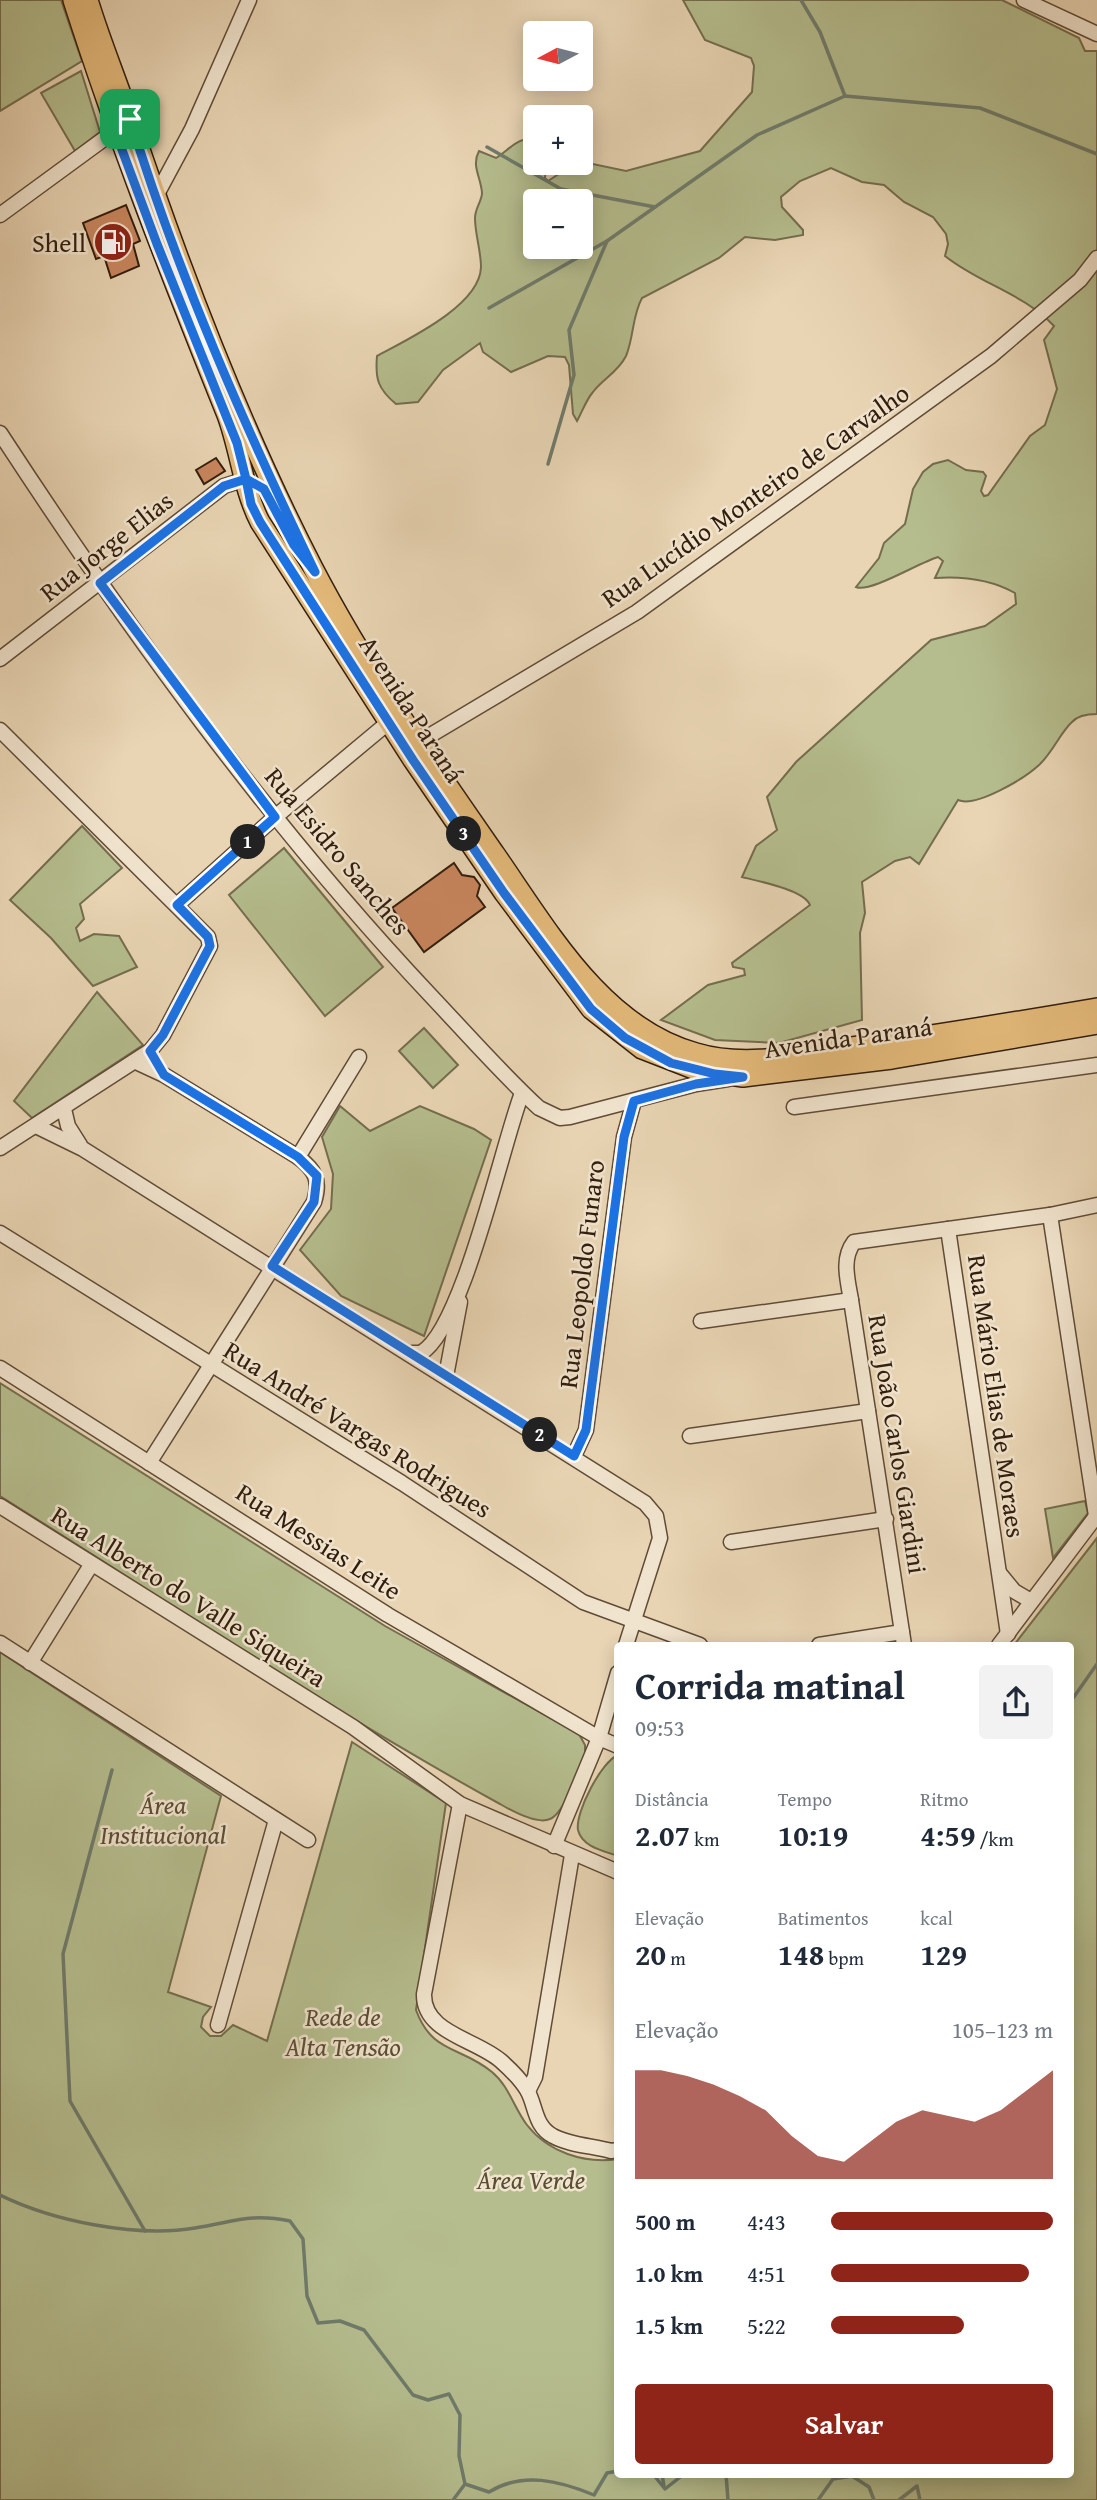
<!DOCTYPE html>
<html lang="pt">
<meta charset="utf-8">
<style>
:root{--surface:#fff;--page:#f2f2f3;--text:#1f2937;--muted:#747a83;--accent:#8f2418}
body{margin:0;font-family:"Gentium Book Plus",serif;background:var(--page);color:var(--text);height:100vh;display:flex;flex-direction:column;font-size:26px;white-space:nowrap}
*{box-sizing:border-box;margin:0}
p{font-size:23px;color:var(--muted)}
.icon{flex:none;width:38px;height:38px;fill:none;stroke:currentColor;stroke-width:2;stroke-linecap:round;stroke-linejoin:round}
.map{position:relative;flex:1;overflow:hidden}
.drawer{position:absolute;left:614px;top:1642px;width:460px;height:836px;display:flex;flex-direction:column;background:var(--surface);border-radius:7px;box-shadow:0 4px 18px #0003}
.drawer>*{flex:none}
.needle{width:46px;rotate:263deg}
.controls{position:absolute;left:523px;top:21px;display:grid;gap:14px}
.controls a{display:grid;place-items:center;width:70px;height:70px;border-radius:7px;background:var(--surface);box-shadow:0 4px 18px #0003;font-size:35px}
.pin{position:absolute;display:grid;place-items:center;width:60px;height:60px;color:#fff;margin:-30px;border-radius:14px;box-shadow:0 4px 10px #0006}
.km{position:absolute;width:35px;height:35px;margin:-18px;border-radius:50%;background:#222;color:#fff;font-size:19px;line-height:35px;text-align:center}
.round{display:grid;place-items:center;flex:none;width:74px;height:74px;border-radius:7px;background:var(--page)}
.head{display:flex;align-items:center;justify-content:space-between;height:119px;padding:0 21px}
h1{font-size:38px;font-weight:600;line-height:52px}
.metrics{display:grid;grid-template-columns:repeat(3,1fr);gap:10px;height:119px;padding:7px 21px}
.metrics div{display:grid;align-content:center}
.metrics b{font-size:30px;font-weight:600}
.metrics small{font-size:19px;font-weight:400}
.metrics p{font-size:19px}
.chart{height:196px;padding:14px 21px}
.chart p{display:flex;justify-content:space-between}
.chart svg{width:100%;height:126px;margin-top:7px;fill:var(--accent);opacity:.7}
.action{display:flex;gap:14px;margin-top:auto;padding:14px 21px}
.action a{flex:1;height:80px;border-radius:7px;background:var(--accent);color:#fff;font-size:28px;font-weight:600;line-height:80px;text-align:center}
ul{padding:0 21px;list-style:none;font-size:23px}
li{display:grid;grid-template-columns:112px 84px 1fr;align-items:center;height:52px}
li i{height:18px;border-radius:9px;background:var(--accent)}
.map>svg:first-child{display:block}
.green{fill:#b5bd8e;stroke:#746d4e;stroke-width:2;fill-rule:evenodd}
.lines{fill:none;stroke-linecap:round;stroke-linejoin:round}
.stream{stroke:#6f7b6b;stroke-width:3.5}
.building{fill:#c9865e;stroke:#321d0d;stroke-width:2}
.minor-casing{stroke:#604b37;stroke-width:17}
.major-casing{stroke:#321d0d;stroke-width:22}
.minor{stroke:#f1e4ce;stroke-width:14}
.major{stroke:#e4ba7a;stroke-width:19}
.route-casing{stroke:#fff;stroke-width:14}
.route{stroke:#1a73e8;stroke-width:9}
.labels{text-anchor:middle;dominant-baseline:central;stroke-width:5;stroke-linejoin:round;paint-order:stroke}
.poi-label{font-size:26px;fill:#321d0d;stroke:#f1e4ce;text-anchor:end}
.street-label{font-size:26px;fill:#321d0d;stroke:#f1e4ce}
.park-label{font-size:26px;font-style:italic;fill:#594d34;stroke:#f1e4ce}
</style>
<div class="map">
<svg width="1097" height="2500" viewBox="0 0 1097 2500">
<rect width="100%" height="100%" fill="#e9d5b4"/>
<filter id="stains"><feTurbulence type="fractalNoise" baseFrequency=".00286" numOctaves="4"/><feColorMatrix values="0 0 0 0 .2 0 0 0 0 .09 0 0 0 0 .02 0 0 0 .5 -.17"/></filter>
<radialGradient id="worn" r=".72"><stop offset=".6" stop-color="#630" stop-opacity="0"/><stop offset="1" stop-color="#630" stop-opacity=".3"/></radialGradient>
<!-- green -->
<g class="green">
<path d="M0 0H61L82 61 0 111Z"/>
<path d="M683 0H1002L1079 38 1085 51H1097V714C1088 714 1078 715 1072 722 1060 733 1053 752 1039 765 1025 778 976 808 958 800L919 864 910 857 895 861 862 882 865 913 860 933 862 1020 779 1043 715 1040 661 1020 708 985 745 975 744 969 733 967 732 963 810 905C804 890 758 881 742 877L756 846 777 830 767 797 796 762 931 640 985 626 1016 604 1015 593C990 579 964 576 935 578L943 561 938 557C918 563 870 593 856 587L879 558 884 543 905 524 913 489 923 472 933 464 948 460 966 470 983 472 986 476 981 491 984 496 988 495 1030 436 1045 425 1057 389 1044 340 1054 326C1023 293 980 284 945 256L948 244 946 234 933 217 904 202 884 185 862 182 831 168 800 181 781 197 782 207 803 230V235L775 240 745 237 719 258 642 298C632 316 634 337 626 356 618 372 603 379 593 392 586 400 582 412 577 421L573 414 569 365 565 357 548 356 511 372 483 352 480 343 443 370 418 402 396 404C378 389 375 379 377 356 406 340 480 306 481 267 481 251 475 234 475 218 475 208 482 201 482 193 481 177 471 166 479 151L496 158C509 150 520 135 535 140L536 163H546L545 178 548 181 565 170 588 163 626 171 700 151 752 92 754 66 751 58 705 40ZM536 201H581V247H536Z"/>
<path d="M81 71 100 132 75 151 41 93Z"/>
<path d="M82 826 122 868 80 904 84 919 76 928 80 941 94 934 119 936 137 967 93 986 51 938 10 900Z"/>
<path d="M284 848 383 967 325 1016 229 895Z"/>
<path d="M97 992 143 1045 32 1118 14 1101Z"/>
<path d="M424 1028 458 1065 433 1088 399 1051Z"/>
<path d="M340 1106 370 1131 420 1106 474 1129 491 1140 424 1336 341 1296 300 1250 331 1209 333 1174 322 1137Z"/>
<path d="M0 1383 385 1626 579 1734 585 1745V1755C579 1769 565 1813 550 1819 537 1825 512 1811 500 1804 329 1710 166 1600 0 1496Z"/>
<path d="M1085 1501 1088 1513 1053 1558 1045 1509Z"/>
<path d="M1097 1538V2500H0V1652L221 1796 168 1992 211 2007 203 2017 201 2027 210 2036H221L233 2025 267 2041 352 1742 446 1803 416 2010C432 2054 461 2046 492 2072 509 2086 514 2108 527 2125 548 2152 584 2164 618 2159V2474H1071V1645H1014Z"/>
<path d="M618 1755V1856C604 1851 582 1847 578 1830 575 1812 602 1761 618 1755Z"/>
</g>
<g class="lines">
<!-- stream -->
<g class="stream">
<path d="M801 0 820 32 845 96"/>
<path d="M487 147 561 189 655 207"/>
<path d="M489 308 607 241 757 135 845 96 980 108 1097 154"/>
<path d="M548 464 574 375 569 330 607 241"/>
<path d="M1071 1701 1097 1664"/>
<path d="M112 1770 63 1954 70 2101 145 2231"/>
<path d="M0 2195C53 2221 136 2238 195 2228 234 2222 249 2213 290 2221L303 2239 307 2296 318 2323 340 2321 364 2330 413 2395 428 2400 449 2394 460 2415 459 2456 465 2484 489 2492C523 2471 560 2481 594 2495L607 2473 618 2471"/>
<path d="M653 2474 665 2489 684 2474"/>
<path d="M662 2474 664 2486"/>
<path d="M726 2474 728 2500"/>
<path d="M453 2500 465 2484"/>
<path d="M818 2500 833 2479 852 2476 869 2487 874 2500"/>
<path d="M899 2500 917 2486 920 2500"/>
</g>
</g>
<!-- building -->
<g class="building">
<path d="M126 205 140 241 133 244 139 266 111 278 104 256 96 259 83 223Z"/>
<path d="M216 458 225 471 204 484 196 470Z"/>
<path d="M454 863 462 875 474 877 480 885 477 896 485 907 424 952 392 908Z"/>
</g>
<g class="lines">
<defs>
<g id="minor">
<path d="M1024 0 1097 34"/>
<path d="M155 198 192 129 249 0"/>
<path d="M0 215 123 125"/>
<path d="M0 433C129 631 270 825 432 997 467 1034 501 1073 539 1108L560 1118 570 1117 696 1084 728 1079"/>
<path d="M0 659 224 486 246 479"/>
<path d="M0 730 208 937 210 946 163 1035 150 1051 0 1148"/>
<path d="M419 742 637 612 991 356 1080 280 1097 258"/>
<path d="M177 905 275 817 389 722"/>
<path d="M136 1062 164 1075 298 1157C315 1170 321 1180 314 1202L149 1463"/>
<path d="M794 1107 1097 1065"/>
<path d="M64 1109 68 1126 80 1145"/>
<path d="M36 1126 83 1149 645 1503 656 1516 660 1538 626 1645"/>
<path d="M298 1157 359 1057"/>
<path d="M1050 1215 1096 1516"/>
<path d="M948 1229 1008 1634"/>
<path d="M0 1233 402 1483 583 1602 700 1645"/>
<path d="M701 1321 851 1300"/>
<path d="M412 1353H421C463 1329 502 1145 522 1093"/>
<path d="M0 1368 388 1615 599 1738 618 1746"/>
<path d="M446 1376 460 1302"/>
<path d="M690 1436 868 1411"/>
<path d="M574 1456 586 1430 624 1137 634 1101"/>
<path d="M0 1506 353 1727 460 1804 618 1872"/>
<path d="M731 1542 886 1519"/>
<path d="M1000 1574 1014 1591 1031 1601"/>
<path d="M0 1643 308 1840"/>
<path d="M819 1645 902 1632"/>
<path d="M904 1645 851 1300C848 1281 841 1259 854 1242L1050 1215 1097 1205"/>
<path d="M999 1645 1097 1515"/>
<path d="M30 1663 91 1565"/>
<path d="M460 1804 424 1994C423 2033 476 2039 501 2061 510 2069 521 2080 527 2090 536 2105 534 2126 553 2136 569 2145 593 2146 611 2151L618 2150"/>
<path d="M554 1846 599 1738 618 1673"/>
<path d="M218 2025 276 1820"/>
<path d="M528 2091 535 2077 572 1855"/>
</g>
<g id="major">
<path d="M73 0C118 141 172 278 227 415 240 450 243 489 260 522L413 760 504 893 591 1009 642 1049 696 1070 743 1077 892 1059 1097 1024"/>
<path d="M88 0C100 40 116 78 129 117 180 270 239 425 313 568 365 668 431 762 495 854 548 930 602 1027 696 1053 746 1068 802 1054 852 1047 934 1035 1015 1022 1097 1008"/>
</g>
</defs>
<!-- minor casing -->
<use href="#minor" class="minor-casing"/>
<!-- major casing -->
<use href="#major" class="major-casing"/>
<!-- minor -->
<use href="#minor" class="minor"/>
<!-- major -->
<use href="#major" class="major"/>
</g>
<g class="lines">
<defs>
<path id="route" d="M130 119 115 131 157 244 237 443 246 479 224 486 100 583 275 817 177 905 208 937 210 946 163 1035 150 1051 164 1075 298 1157 317 1176 314 1202 272 1266 574 1456 586 1430 624 1137 634 1101 696 1084 743 1077 715 1074 671 1063 625 1038 591 1009 504 893 413 760 260 522 251 504 246 479 264 489 294 545 315 572C244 425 178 275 130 119"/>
</defs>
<!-- route casing -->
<use href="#route" class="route-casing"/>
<!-- route -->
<use href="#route" class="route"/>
</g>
<!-- icons -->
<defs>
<symbol id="fuel-disc" viewBox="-11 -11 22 22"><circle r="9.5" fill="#8f2418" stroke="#f1e4ce"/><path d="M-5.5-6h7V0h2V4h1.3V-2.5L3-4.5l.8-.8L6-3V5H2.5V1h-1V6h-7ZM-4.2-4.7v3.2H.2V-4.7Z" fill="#fff"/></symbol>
</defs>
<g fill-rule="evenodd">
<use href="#fuel-disc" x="91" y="220" width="44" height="44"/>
</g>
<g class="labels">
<!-- poi labels -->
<g class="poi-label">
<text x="86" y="242">Shell</text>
</g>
<!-- street labels -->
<g class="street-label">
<text transform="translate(755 495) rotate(-35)">Rua Lucídio Monteiro de Carvalho</text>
<text transform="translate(106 546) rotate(-38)">Rua Jorge Elias</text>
<text transform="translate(412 709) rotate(57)">Avenida Paraná</text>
<text transform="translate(338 851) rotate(50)">Rua Esidro Sanches</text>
<text transform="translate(848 1037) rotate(-8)">Avenida Paraná</text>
<text transform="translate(581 1274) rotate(-83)">Rua Leopoldo Funaro</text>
<text transform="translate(997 1396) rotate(82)">Rua Mário Elias de Moraes</text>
<text transform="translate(358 1429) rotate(32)">Rua André Vargas Rodrigues</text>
<text transform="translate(898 1444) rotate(81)">Rua João Carlos Giardini</text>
<text transform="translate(319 1541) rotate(33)">Rua Messias Leite</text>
<text transform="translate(189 1596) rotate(32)">Rua Alberto do Valle Siqueira</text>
</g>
<!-- park labels -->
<g class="park-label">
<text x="163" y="1804">Área<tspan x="163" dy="30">Institucional</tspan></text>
<text x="343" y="2016">Rede de<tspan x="343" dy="30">Alta Tensão</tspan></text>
<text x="531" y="2179">Área Verde</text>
</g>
</g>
<rect width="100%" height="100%" filter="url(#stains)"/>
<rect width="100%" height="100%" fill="url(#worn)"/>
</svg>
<div class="controls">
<a><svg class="needle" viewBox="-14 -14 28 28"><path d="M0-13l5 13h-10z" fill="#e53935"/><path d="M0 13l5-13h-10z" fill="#747a83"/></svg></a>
<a>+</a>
<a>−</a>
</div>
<div class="pin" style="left:130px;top:119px;background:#1e9e55"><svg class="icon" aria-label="arrive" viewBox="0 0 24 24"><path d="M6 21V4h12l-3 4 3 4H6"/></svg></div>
<b class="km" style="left:248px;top:842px">1</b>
<b class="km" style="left:540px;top:1435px">2</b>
<b class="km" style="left:464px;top:834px">3</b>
<section class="drawer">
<div class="head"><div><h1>Corrida matinal</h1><p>09:53</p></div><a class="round"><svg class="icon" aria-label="share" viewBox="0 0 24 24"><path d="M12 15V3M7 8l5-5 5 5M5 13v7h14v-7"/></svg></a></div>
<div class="metrics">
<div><p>Distância</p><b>2.07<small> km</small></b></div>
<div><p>Tempo</p><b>10:19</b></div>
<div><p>Ritmo</p><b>4:59<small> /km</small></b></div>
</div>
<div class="metrics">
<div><p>Elevação</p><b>20<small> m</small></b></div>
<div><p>Batimentos</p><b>148<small> bpm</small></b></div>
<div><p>kcal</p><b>129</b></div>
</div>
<div class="chart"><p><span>Elevação</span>105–123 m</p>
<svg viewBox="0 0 160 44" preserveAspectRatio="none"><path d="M0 44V6L10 6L20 8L30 11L40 15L50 20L60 29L70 36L80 38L90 31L100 24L110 20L120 22L130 24L140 20L150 13L160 6V44z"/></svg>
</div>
<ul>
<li><b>500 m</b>4:43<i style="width:100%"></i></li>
<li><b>1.0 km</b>4:51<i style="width:89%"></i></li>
<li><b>1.5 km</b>5:22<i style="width:60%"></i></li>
</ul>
<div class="action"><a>Salvar</a></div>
</section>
</div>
